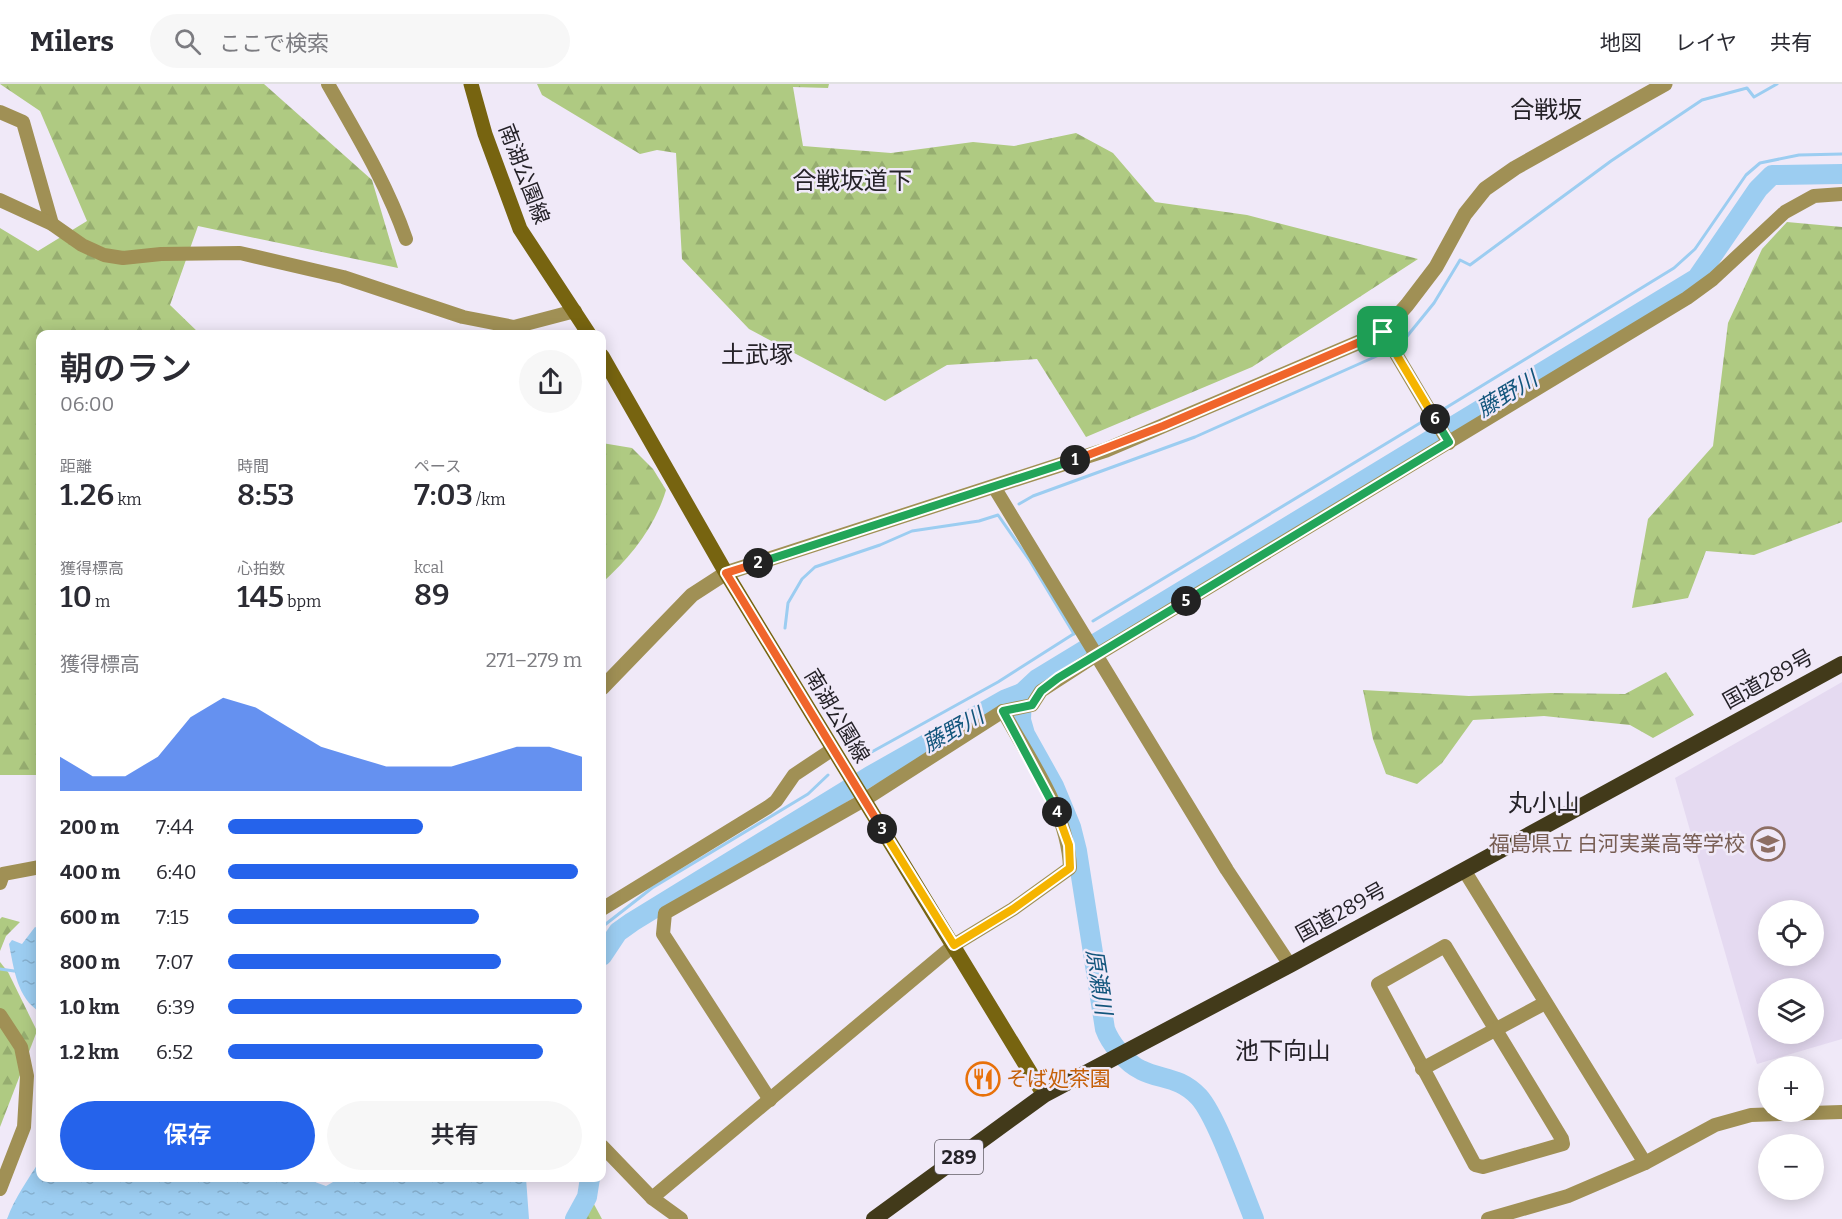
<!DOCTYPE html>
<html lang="ja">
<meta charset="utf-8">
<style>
:root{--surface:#fff;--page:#f7f7f7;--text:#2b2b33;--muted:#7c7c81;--line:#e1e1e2;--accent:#2563eb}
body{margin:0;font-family:Bitter,"Noto Sans JP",serif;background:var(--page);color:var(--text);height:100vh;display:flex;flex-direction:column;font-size:22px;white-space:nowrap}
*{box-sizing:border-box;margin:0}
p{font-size:20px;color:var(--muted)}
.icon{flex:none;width:33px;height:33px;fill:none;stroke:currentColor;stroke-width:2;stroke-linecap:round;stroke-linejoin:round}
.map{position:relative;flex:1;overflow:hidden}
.details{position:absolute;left:36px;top:246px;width:570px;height:852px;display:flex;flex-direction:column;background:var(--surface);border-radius:12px;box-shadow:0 3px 15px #0003}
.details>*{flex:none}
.fabs{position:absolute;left:1758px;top:816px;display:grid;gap:12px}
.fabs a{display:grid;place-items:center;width:66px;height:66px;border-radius:50%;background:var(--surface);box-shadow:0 3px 15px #0003;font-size:30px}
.pin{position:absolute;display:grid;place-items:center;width:51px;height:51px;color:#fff;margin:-26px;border-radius:12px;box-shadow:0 3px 9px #0006}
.km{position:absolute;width:30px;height:30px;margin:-15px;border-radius:50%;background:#222;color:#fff;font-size:16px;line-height:30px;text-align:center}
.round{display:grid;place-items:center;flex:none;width:63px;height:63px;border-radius:32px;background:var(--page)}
.head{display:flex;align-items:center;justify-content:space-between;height:102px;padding:0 24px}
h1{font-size:33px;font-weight:600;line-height:45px}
.figures{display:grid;grid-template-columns:repeat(3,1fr);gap:9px;height:102px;padding:6px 24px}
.figures div{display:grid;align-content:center}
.figures b{font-size:30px;font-weight:600}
.figures small{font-size:16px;font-weight:400}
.figures p{font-size:16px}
.chart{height:168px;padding:12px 24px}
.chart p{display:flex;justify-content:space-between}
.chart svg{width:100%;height:108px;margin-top:6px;fill:var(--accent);opacity:.7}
.action{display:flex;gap:12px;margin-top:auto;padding:12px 24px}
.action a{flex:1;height:69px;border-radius:36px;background:var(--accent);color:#fff;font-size:24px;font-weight:600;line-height:69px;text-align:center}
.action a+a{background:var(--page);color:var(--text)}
ul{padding:0 24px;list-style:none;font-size:20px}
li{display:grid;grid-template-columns:96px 72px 1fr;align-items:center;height:45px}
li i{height:15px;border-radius:8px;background:var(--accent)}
header{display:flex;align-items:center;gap:36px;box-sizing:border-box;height:84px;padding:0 30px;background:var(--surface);border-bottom:2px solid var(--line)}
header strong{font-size:28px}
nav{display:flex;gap:33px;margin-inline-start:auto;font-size:21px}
.search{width:420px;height:54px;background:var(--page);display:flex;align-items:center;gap:15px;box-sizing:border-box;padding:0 21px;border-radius:33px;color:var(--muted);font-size:22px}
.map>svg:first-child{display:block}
.built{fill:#e5daf1;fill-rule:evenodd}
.forest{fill:url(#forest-firs)}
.water{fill:url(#water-ripples)}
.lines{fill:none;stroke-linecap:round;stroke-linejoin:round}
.stream{stroke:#9ccdf1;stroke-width:3}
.river{stroke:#9ccdf1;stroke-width:20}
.minor{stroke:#a09055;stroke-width:14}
.tertiary{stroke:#a09055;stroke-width:15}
.secondary{stroke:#776410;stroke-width:15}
.trunk{stroke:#423a1a;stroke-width:16}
.split-1-casing{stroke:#fff;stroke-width:12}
.split-2-casing{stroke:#fff;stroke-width:12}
.split-3-casing{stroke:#fff;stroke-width:12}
.split-4-casing{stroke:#fff;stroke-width:12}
.split-5-casing{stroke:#fff;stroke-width:12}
.split-6-casing{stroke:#fff;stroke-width:12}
.split-7-casing{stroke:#fff;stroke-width:12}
.split-1{stroke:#f0652b;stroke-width:8}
.split-2{stroke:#22a559;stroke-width:8}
.split-3{stroke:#f0652b;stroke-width:8}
.split-4{stroke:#f5b400;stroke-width:8}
.split-5{stroke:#22a559;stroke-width:8}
.split-6{stroke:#22a559;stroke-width:8}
.split-7{stroke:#f5b400;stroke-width:8}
.labels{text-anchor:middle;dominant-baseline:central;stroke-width:5;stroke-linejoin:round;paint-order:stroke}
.shield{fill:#f0e9f8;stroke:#625e66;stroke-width:1.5}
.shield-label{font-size:20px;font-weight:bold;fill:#252228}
.street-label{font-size:21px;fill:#252228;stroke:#f0e9f8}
.education-label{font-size:21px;fill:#785e54;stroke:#f0e9f8;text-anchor:end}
.food-label{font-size:21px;fill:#c56008;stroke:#f0e9f8;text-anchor:start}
.water-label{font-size:22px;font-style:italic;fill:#12557c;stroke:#f0e9f8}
.quarter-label{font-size:24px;fill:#252228;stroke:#f0e9f8}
</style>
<header>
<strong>Milers</strong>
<div class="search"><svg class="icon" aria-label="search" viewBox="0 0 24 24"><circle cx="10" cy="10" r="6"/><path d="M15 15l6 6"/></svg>ここで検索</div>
<nav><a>地図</a><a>レイヤ</a><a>共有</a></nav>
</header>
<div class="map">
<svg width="1842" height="1135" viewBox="0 0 1842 1135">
<defs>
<pattern id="forest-firs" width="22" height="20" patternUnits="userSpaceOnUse" patternTransform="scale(1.5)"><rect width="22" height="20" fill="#afca82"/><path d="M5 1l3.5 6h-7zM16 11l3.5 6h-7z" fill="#96ad70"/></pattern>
<pattern id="water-ripples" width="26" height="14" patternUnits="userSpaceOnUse" patternTransform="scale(1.5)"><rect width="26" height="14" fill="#9ccdf1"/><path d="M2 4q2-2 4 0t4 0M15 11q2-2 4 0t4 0" fill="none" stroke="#86b0cf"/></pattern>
</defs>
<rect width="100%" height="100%" fill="#f0e9f8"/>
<!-- built -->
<path class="built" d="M1842 598V955L1757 980 1675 694ZM1768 826H1814V872H1768ZM1768 904H1814V950H1768Z"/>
<!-- forest -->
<g class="forest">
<path d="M0 0H264L372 96 398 184 198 142 170 221 200 250H40V691H0V144L38 167 87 137 40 27Z"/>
<path d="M537 0H829L828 4 793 3 803 62 891 69 973 58 1014 62 1076 49 1113 69 1155 118 1247 131 1418 175 1252 283 1086 353 1037 275 947 281 885 317 749 245 682 175 676 69 657 66 640 70 542 11Z"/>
<path d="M1787 138 1842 143V438L1754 471 1706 467 1688 514 1632 524 1648 435 1713 362 1728 239 1762 165Z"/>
<path d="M602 359 632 364 653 385 666 406C654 445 631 472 602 499Z"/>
<path d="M1666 588 1694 631 1653 654 1630 641 1544 632 1473 636 1442 679 1417 700 1386 690 1373 655 1363 606 1469 612 1551 609 1625 610Z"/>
<path d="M2 833 20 838 6 852 0 867V835Z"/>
<path d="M0 878 8 888 37 947 0 1043Z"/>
<path d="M589 1111 602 1135H572Z"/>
</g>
<!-- water -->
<g class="water">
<path d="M35 843 40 845V928C17 914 14 885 9 860L12 856 22 860Z"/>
<path d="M40 1076V1094H313L315 1098 326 1102 340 1094H526L529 1135H7C15 1113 28 1096 40 1076Z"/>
</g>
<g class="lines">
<!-- stream -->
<g class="stream">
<path d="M1404 256 1434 219 1460 176 1470 181 1611 77 1702 16 1747 4 1754 13 1777 0"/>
<path d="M1439 328 1674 184 1695 165 1746 91 1760 79 1799 71 1842 70"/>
<path d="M1019 420 1033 412 1195 353 1388 267"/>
<path d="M1093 537 1430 333"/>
<path d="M785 544 788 519 802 495 815 483 880 461 912 447 979 437 998 431 1030 477 1074 550"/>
<path d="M859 675 998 598 1075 549"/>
<path d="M602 843 652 804 808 710 828 691"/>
<path d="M0 885 14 887"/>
</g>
<!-- river -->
<g class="river">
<path d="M1022 609 1021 636 1025 650 1054 702 1071 743 1077 767 1105 945C1110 959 1126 979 1141 986 1161 996 1179 992 1199 1013 1217 1033 1242 1106 1254 1135"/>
<path d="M602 872 618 848 632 838 870 692 1006 615 1022 609 1037 595 1697 194 1758 105 1772 91 1842 90"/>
<path d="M575 1135 587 1113 590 1094"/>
</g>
<!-- minor -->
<g class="minor">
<path d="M328 0C357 51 387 100 406 155"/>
<path d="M0 28 23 38 52 140"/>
<path d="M0 116 52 140 82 161 104 171 123 174 161 170 240 169 343 193 463 233 514 243 575 227"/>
<path d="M1383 248 1449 359"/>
<path d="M994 403 1227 786 1290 881"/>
<path d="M1464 786 1645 1079"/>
<path d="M0 799 3 790 40 783"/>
<path d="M602 825 768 723 776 717 794 691 833 665"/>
<path d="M1445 862 1562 1055 1563 1060 1483 1083 1475 1081 1378 900Z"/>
<path d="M0 931 21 963 27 992 24 1043 0 1105"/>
<path d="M1422 985 1545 919"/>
<path d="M770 1016 663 850 665 829 864 716 1003 627 1032 621 1041 607 1095 572 1687 214 1713 195 1785 128 1814 112 1842 110"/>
<path d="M602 1062 652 1114 681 1135"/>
<path d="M652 1114 954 861 1013 825 1070 784C1068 727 1029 675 1003 627"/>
<path d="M1488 1135 1568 1112 1645 1079 1715 1041 1751 1031 1842 1028"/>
</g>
<!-- tertiary -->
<path class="tertiary" d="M602 604 692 511 726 489 1106 366 1383 248 1407 221 1436 183 1465 130 1485 105 1515 84 1665 0"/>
<!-- secondary -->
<g class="secondary">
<path d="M471 0 485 50 520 145 589 250"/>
<path d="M602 272 726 489 1044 1011"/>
</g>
<!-- trunk -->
<path class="trunk" d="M874 1135 1044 1011 1290 881 1842 580"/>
</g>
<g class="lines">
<defs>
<path id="split-1" d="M1075 376 1163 342 1383 248"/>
<path id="split-2" d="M758 479 1075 376"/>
<path id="split-3" d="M758 479 726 489 882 745"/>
<path id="split-4" d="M882 745 954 861 1013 825 1070 784 1069 761 1057 728"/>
<path id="split-5" d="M1057 728 1003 627 1032 621 1041 607 1058 594 1186 517"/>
<path id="split-6" d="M1186 517 1449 358 1435 335"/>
<path id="split-7" d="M1383 248 1435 335"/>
</defs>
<!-- split-1 casing -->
<use href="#split-1" class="split-1-casing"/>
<!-- split-2 casing -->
<use href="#split-2" class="split-2-casing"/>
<!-- split-3 casing -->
<use href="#split-3" class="split-3-casing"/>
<!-- split-4 casing -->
<use href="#split-4" class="split-4-casing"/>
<!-- split-5 casing -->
<use href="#split-5" class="split-5-casing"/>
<!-- split-6 casing -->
<use href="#split-6" class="split-6-casing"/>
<!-- split-7 casing -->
<use href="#split-7" class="split-7-casing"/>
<!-- split-1 -->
<use href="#split-1" class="split-1"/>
<!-- split-2 -->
<use href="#split-2" class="split-2"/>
<!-- split-3 -->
<use href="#split-3" class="split-3"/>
<!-- split-4 -->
<use href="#split-4" class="split-4"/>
<!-- split-5 -->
<use href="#split-5" class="split-5"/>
<!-- split-6 -->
<use href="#split-6" class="split-6"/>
<!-- split-7 -->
<use href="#split-7" class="split-7"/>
</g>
<!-- icons -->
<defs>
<symbol id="school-ring" viewBox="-11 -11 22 22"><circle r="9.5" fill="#f0e9f8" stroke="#8d6e63" stroke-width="1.5"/><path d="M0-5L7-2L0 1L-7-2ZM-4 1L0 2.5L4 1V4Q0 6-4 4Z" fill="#8d6e63"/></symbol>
<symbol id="restaurant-ring" viewBox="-11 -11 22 22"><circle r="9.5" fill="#f0e9f8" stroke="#e8710a" stroke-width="1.5"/><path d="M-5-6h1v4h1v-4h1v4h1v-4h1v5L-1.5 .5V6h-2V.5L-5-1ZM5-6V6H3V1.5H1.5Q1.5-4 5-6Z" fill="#e8710a"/></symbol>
</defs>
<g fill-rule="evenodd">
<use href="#school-ring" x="1749" y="741" width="38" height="38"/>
<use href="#restaurant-ring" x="964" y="976" width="38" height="38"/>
</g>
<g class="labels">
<!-- shield labels -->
<rect class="shield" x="935" y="1056" width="48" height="34" rx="4.5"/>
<g class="shield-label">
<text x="959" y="1073">289</text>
</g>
<!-- street labels -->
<g class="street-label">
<text transform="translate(524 90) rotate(69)">南湖公園線</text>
<text transform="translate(1768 595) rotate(-29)">国道289号</text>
<text transform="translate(837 632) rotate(59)">南湖公園線</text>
<text transform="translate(1341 828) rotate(-29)">国道289号</text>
</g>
<!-- education labels -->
<g class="education-label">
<text x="1745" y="760">福島県立 白河実業高等学校</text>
</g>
<!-- food labels -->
<g class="food-label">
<text x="1006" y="995">そば処茶園</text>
</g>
<!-- water labels -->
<g class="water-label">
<text transform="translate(1507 310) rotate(-31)">藤野川</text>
<text transform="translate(953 646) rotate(-29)">藤野川</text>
<text transform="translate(1099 898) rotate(81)">原瀬川</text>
</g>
<!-- quarter labels -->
<g class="quarter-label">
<text x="1546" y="26">合戦坂</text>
<text x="852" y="97">合戦坂道下</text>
<text x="757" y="271">土武塚</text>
<text x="1544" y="719">丸小山</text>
<text x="1283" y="967">池下向山</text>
</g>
</g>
</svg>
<div class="fabs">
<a><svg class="icon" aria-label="locate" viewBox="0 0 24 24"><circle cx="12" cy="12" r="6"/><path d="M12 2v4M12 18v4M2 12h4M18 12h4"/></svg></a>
<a><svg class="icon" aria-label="layers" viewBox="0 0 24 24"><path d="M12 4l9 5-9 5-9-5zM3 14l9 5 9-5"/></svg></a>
<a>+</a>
<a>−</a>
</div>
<div class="pin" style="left:1383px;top:248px;background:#1e9e55"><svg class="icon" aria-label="arrive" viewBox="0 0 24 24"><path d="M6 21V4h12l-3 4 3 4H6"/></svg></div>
<b class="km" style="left:1075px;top:376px">1</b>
<b class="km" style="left:758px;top:479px">2</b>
<b class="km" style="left:882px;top:745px">3</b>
<b class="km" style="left:1057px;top:728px">4</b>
<b class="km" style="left:1186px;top:517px">5</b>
<b class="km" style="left:1435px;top:335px">6</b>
<section class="details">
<div class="head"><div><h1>朝のラン</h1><p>06:00</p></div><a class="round"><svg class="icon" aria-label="share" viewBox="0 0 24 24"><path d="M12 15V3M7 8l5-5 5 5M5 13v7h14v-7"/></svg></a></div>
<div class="figures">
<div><p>距離</p><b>1.26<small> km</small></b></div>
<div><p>時間</p><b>8:53</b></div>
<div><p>ペース</p><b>7:03<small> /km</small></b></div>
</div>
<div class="figures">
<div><p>獲得標高</p><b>10<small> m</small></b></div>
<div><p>心拍数</p><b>145<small> bpm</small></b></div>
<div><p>kcal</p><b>89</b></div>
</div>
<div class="chart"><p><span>獲得標高</span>271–279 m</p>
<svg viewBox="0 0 160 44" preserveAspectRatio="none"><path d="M0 44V30L10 38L20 38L30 30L40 14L50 6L60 10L70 18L80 26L90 30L100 34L110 34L120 34L130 30L140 26L150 26L160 30V44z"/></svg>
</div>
<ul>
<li><b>200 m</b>7:44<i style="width:55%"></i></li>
<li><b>400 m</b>6:40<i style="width:99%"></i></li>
<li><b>600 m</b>7:15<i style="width:71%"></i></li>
<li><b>800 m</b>7:07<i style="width:77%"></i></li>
<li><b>1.0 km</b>6:39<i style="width:100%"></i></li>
<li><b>1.2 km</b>6:52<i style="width:89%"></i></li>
</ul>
<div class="action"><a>保存</a><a>共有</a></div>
</section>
</div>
